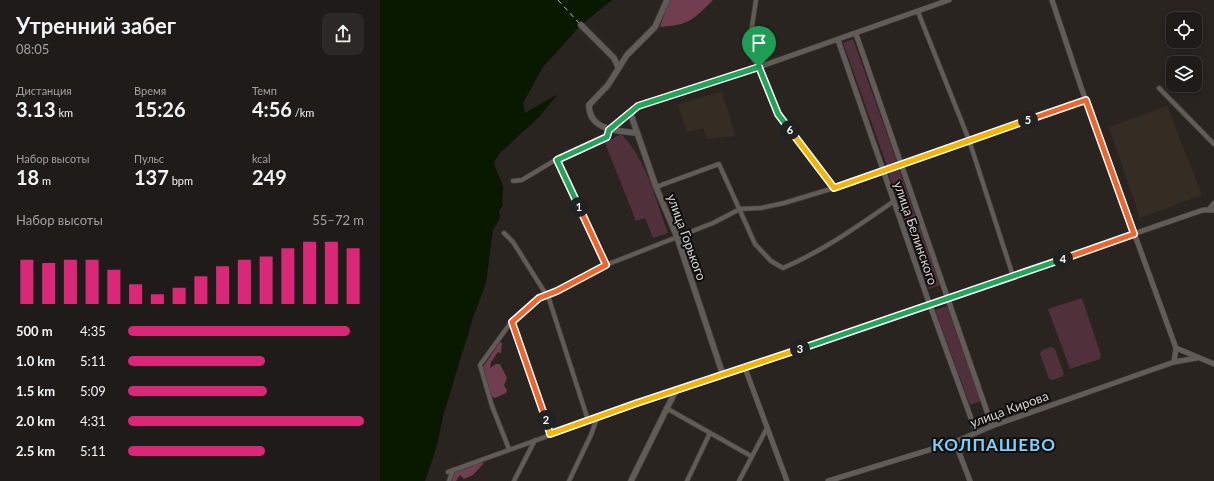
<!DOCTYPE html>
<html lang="ru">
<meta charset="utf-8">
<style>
:root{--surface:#1f1b18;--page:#2c2825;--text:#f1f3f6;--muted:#a1a1a2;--line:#3c3937;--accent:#db2777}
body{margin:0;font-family:Lato,sans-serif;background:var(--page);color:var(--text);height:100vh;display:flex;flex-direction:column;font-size:15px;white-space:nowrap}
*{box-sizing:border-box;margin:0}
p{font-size:13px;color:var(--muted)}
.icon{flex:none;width:22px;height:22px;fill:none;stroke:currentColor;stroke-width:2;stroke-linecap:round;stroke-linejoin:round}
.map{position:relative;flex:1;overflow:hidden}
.details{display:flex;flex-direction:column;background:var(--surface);width:380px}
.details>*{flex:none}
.tools{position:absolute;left:786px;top:12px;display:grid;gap:8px}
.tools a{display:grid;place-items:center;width:36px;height:36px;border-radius:8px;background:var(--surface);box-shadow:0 2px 10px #0003,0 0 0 1px var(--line);font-size:20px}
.pin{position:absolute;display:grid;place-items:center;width:34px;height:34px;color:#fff;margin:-41px -17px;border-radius:50% 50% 50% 0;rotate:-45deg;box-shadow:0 0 4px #0007}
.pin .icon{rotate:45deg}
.km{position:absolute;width:20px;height:20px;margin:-10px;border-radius:50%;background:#222;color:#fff;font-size:11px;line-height:20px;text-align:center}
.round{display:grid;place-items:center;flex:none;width:42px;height:42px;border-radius:8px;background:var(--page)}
.overview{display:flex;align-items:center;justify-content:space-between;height:68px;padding:0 16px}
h1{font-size:22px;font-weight:700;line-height:30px}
.figures{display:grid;grid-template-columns:repeat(3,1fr);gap:6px;height:68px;padding:4px 16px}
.figures div{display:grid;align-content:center}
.figures b{font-size:20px;font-weight:700}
.figures small{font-size:11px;font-weight:400}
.figures p{font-size:11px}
.chart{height:112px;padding:8px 16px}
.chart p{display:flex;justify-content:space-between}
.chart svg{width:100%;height:72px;margin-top:4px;stroke:var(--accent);stroke-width:6}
ul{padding:0 16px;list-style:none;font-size:13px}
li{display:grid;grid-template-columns:64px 48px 1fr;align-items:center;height:30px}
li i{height:10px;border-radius:5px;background:var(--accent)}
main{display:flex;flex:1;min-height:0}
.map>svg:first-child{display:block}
.built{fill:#352c23}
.green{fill:#50303a}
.forest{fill:#703e4e}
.water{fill:#091900}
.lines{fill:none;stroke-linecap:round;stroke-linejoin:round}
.ferry{stroke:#acd48e;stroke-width:1;stroke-dasharray:5 4;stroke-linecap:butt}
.minor-casing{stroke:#44403e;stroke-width:5.5}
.tertiary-casing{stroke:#44403e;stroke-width:6}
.secondary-casing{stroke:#44403e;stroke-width:7}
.minor{stroke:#615c57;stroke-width:4}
.tertiary{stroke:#615c57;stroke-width:5}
.secondary{stroke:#615c57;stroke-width:5.5}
.split-1-casing{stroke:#fff;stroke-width:8}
.split-2-casing{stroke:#fff;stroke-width:8}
.split-3-casing{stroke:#fff;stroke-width:8}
.split-4-casing{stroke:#fff;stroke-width:8}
.split-5-casing{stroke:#fff;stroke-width:8}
.split-6-casing{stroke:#fff;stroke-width:8}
.split-7-casing{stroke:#fff;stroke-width:8}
.split-1{stroke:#22a559;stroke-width:5}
.split-2{stroke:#f0652b;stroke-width:5}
.split-3{stroke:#f5b400;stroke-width:5}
.split-4{stroke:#22a559;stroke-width:5}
.split-5{stroke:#f0652b;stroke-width:5}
.split-6{stroke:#f5b400;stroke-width:5}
.split-7{stroke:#22a559;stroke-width:5}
.labels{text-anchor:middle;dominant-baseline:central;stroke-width:4;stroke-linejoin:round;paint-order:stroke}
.street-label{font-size:13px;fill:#d6d3d1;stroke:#100e0c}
.district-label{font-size:17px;font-weight:bold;letter-spacing:1px;fill:#7dd0fa;stroke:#100e0c}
</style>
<main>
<section class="details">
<div class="overview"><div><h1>Утренний забег</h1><p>08:05</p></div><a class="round"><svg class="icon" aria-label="share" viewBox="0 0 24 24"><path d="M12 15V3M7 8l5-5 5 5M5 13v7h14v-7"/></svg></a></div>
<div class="figures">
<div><p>Дистанция</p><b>3.13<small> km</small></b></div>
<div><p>Время</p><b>15:26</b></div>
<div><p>Темп</p><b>4:56<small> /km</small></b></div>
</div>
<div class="figures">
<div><p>Набор высоты</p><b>18<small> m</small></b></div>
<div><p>Пульс</p><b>137<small> bpm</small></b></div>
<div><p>kcal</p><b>249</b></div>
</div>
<div class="chart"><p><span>Набор высоты</span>55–72 m</p>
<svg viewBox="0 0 160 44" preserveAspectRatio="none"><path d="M5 44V17M15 44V19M25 44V17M35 44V17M45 44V23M55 44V32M65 44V38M75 44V34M85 44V27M95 44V21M105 44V17M115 44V15M125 44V10M135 44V6M145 44V6M155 44V10"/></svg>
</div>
<ul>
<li><b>500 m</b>4:35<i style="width:94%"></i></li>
<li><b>1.0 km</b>5:11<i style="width:58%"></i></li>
<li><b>1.5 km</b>5:09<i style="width:59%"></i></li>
<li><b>2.0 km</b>4:31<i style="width:100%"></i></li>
<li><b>2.5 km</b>5:11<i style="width:58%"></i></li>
</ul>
</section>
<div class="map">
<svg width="834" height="481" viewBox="0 0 834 481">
<rect width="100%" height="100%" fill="#292420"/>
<!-- built -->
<g class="built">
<path d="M342 91 355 136 327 139 323 128 307 132 298 104Z"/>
<path d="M787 106 822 195 760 218 729 127Z"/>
</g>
<!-- green -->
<g class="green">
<path d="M473 39 517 162 507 166 463 43Z"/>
<path d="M241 134C267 160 275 199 288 233L273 238 265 218 256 221 225 143Z"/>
<path d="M519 169 560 285 549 289 508 173Z"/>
<path d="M702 298 721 355 720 359 690 369 668 309Z"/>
<path d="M567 306 601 401 590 405 555 310Z"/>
<path d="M671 347 675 349 684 374 682 377 672 380 669 379 660 354 662 350Z"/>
</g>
<!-- forest -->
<g class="forest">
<path d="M289 0H333C313 20 309 25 280 27Z"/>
<path d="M120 342 122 343 121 353 118 352 111 362 110 368 116 364H120L127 378 124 385 127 390 126 393 115 398 111 396 103 367Z"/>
<path d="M100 461 104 463 93 475 84 479 80 475 76 481H69L73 471Z"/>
</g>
<!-- water -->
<path class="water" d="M0 0H232L201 25 163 67 143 103 145 113 178 94 159 117 121 152 114 162C116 173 121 178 123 186 124 193 121 198 123 205L119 211 120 218 113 230 106 283 93 318 64 413 56 449 45 481H0Z"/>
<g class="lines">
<!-- ferry -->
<path class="ferry" d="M178 0 199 23"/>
<defs>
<g id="minor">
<path d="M376 0 368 52 379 67 398 114 454 188"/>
<path d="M538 12 589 140 633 276"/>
<path d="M779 88 834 144"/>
<path d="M177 159 226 265"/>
<path d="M133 181 142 180 177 159 227 137 229 130"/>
<path d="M276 187 339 164 375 244 391 261 403 268C443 251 478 226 514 201"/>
<path d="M829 209 834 203"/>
<path d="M124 233 133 242 169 299 208 420"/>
<path d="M132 322 170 434"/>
<path d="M286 408 371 456"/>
<path d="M129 449 112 406 100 365 129 325 159 297 177 291 226 265 333 223 360 209 381 208 404 203 454 188 706 100"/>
<path d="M68 472 296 390"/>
<path d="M69 481 73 470"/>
<path d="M134 481 155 440"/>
<path d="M189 481 211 435 217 418"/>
<path d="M307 481 330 433"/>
<path d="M359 481 387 428"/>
</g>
<g id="tertiary">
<path d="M672 0 701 87 796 348 794 362"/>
<path d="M476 34 612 426"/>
<path d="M458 40 547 297 596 432"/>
<path d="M250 112 259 105 379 67 569 0"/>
<path d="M796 348 834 364"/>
<path d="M365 368 407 481"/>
<path d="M343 375 823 210H834"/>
<path d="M575 442 590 481"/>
<path d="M448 481 575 442 612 426 794 362 817 358"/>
</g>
<g id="secondary">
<path d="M201 25 234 58 238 67"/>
<path d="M229 130 250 112 276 187 297 237 343 375 296 390 251 481"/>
<path d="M257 133C239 131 209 131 209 105L228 85 247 55 275 27 287 0"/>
</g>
</defs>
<!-- minor casing -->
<use href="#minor" class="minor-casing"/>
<!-- tertiary casing -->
<use href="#tertiary" class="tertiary-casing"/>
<!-- secondary casing -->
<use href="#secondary" class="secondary-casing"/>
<!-- minor -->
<use href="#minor" class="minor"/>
<!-- tertiary -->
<use href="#tertiary" class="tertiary"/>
<!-- secondary -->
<use href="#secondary" class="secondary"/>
</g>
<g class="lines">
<defs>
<path id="split-1" d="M199 207 177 160 227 137 229 130 258 106 379 67"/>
<path id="split-2" d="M166 420 132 322 159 298 177 291 226 265 199 207"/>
<path id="split-3" d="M166 420 170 434 257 403 420 349"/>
<path id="split-4" d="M420 349 683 259"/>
<path id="split-5" d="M648 120 706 100 754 234 683 259"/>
<path id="split-6" d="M410 130 454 188 648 120"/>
<path id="split-7" d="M379 67 398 114 410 130"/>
</defs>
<!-- split-1 casing -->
<use href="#split-1" class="split-1-casing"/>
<!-- split-2 casing -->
<use href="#split-2" class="split-2-casing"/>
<!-- split-3 casing -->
<use href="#split-3" class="split-3-casing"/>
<!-- split-4 casing -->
<use href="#split-4" class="split-4-casing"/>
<!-- split-5 casing -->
<use href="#split-5" class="split-5-casing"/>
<!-- split-6 casing -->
<use href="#split-6" class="split-6-casing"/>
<!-- split-7 casing -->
<use href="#split-7" class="split-7-casing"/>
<!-- split-1 -->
<use href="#split-1" class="split-1"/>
<!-- split-2 -->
<use href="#split-2" class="split-2"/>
<!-- split-3 -->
<use href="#split-3" class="split-3"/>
<!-- split-4 -->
<use href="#split-4" class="split-4"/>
<!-- split-5 -->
<use href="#split-5" class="split-5"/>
<!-- split-6 -->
<use href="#split-6" class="split-6"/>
<!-- split-7 -->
<use href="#split-7" class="split-7"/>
</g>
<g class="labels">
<!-- street labels -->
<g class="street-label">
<text transform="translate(536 233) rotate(71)">улица Белинского</text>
<text transform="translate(307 237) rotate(70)">улица Горького</text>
<text transform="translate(629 409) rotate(-20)">улица Кирова</text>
</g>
<!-- district labels -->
<g class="district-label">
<text x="614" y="444">КОЛПАШЕВО</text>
</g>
</g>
</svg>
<div class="tools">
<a><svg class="icon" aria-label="locate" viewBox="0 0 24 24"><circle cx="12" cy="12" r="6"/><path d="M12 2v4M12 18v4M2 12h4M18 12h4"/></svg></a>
<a><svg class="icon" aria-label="layers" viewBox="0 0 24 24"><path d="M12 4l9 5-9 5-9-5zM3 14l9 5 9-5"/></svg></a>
</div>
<div class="pin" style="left:379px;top:67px;background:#1e9e55"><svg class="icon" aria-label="arrive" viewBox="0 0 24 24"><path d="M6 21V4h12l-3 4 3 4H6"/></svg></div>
<b class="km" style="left:199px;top:207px">1</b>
<b class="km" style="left:166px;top:420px">2</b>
<b class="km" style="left:420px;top:349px">3</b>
<b class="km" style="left:683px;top:259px">4</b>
<b class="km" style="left:648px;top:120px">5</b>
<b class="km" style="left:410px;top:130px">6</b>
</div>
</main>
